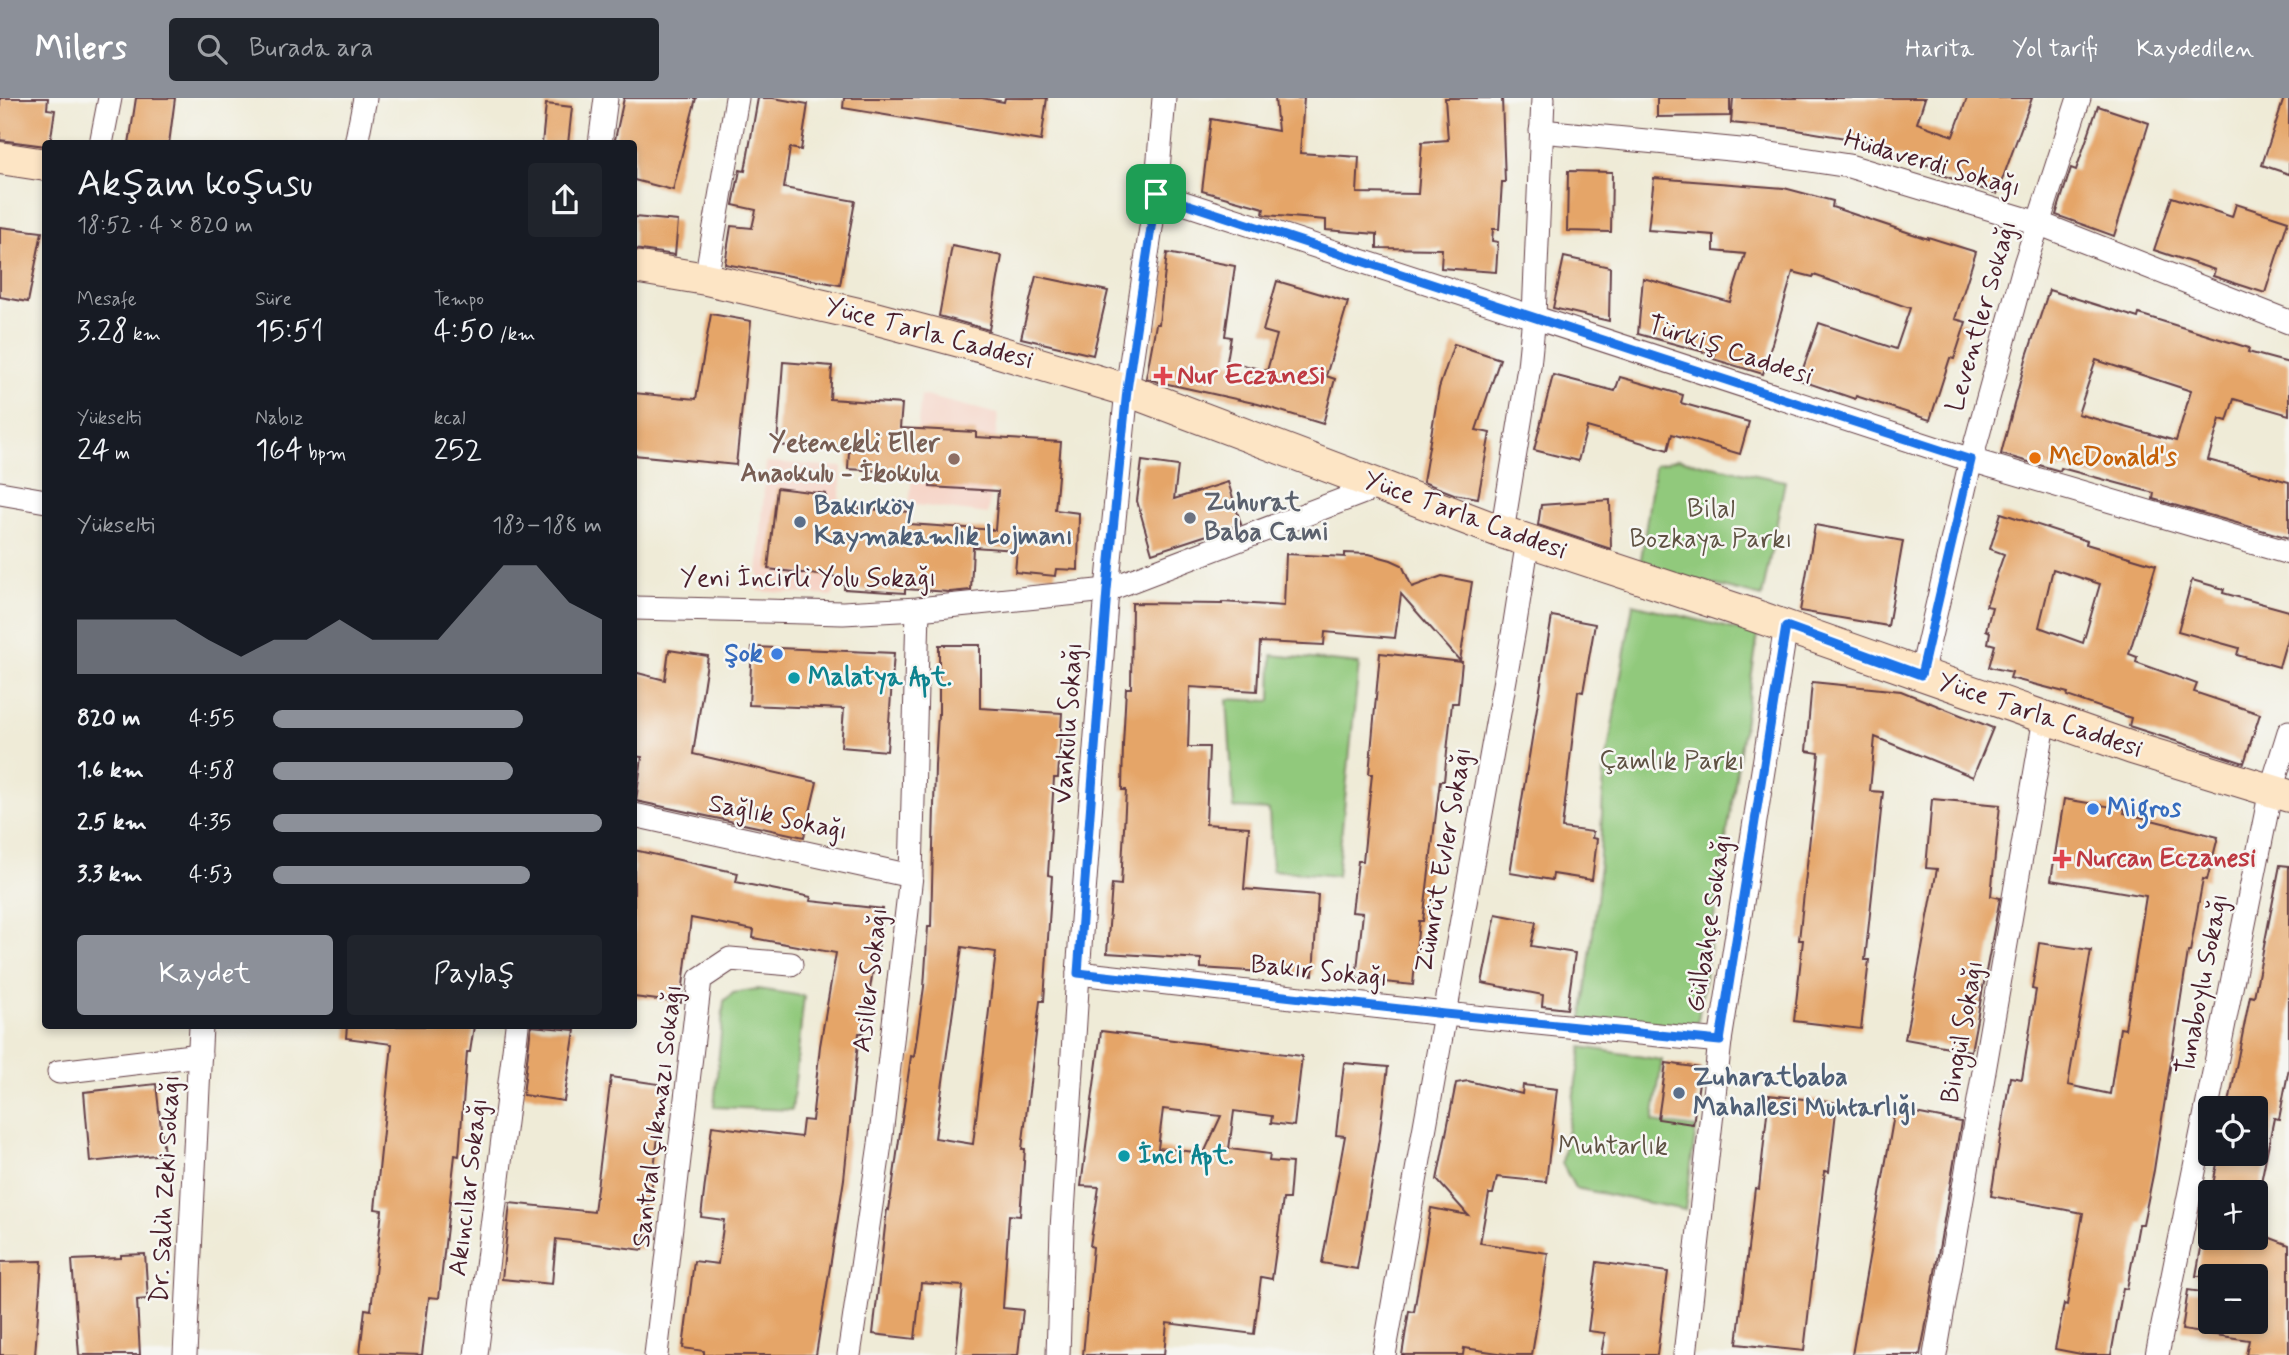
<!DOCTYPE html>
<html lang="tr">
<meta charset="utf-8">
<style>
:root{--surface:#171b24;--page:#20242c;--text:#f1f3f6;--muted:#9ea1a6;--accent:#8c9099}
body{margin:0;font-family:Mynerve,sans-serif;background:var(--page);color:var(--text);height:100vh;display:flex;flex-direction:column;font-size:26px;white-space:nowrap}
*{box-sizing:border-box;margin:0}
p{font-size:23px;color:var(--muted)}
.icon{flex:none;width:38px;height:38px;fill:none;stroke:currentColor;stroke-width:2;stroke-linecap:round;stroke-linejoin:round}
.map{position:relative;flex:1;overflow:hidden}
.details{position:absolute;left:42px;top:42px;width:595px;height:889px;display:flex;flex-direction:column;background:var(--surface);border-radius:7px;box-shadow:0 4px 10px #0003}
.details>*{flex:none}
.buttons{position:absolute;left:2198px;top:998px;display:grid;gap:14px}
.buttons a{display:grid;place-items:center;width:70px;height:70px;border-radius:7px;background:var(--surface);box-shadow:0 4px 10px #0003;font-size:35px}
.pin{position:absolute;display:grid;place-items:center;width:60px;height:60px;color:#fff;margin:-30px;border-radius:14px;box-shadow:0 4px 10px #0006}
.round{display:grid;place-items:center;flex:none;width:74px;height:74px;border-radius:7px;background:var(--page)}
.headline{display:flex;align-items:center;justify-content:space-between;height:119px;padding:0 35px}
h1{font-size:38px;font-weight:600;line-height:52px}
.figures{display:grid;grid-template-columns:repeat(3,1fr);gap:10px;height:119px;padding:7px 35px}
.figures div{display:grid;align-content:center}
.figures b{font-size:30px;font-weight:600}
.figures small{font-size:19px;font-weight:400}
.figures p{font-size:19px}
.chart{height:196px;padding:14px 35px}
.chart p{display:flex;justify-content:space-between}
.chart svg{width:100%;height:126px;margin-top:7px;fill:var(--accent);opacity:.7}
.action{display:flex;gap:14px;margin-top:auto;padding:14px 35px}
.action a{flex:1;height:80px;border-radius:7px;background:var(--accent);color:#fff;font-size:28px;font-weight:600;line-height:80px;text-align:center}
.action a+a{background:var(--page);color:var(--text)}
ul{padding:0 35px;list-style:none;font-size:23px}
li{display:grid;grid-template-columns:112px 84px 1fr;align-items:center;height:52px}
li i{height:18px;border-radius:9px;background:var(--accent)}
header{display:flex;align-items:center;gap:42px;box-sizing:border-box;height:98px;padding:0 35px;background:var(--accent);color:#fff}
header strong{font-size:33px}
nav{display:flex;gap:38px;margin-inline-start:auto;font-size:24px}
.search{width:490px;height:63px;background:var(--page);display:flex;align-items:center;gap:18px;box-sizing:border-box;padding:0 24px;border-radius:7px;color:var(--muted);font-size:26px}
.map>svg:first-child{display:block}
.built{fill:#f6d2c4}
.green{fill:#91c97c;stroke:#6e7454;stroke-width:2}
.building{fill:#e5a567;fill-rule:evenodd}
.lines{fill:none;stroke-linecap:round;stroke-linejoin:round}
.minor-casing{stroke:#633e45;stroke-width:25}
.secondary-casing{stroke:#633e45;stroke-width:34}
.minor{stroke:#fff;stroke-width:23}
.secondary{stroke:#fde5c5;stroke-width:32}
.route-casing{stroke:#fff;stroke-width:14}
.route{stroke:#1a73e8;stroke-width:9}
.health-dot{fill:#e0444e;stroke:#f6f6f2;stroke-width:2.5}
.food-dot{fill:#e8710a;stroke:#f6f6f2;stroke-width:2.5}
.education-dot{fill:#8d6e63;stroke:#f6f6f2;stroke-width:2.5}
.worship-dot{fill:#6b7280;stroke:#f6f6f2;stroke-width:2.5}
.service-dot{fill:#5c6f8a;stroke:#f6f6f2;stroke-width:2.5}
.shop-dot{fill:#3f7fe0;stroke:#f6f6f2;stroke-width:2.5}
.culture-dot{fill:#0f9aa8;stroke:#f6f6f2;stroke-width:2.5}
.labels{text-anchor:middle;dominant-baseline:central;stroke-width:5;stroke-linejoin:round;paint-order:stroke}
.street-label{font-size:26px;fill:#4a1f2b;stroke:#f6f6f2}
.health-label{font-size:26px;font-weight:bold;fill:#be3a42;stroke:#f6f6f2;text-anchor:start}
.education-label{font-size:26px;font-weight:bold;fill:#785e54;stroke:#f6f6f2;text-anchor:end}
.food-label{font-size:26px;font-weight:bold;fill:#c56008;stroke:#f6f6f2;text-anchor:start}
.worship-label{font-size:26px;font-weight:bold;fill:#5b616d;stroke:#f6f6f2;text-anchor:start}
.service-label{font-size:26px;font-weight:bold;fill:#4e5e75;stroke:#f6f6f2;text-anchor:start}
.park-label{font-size:26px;fill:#5f5243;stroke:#f6f6f2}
.shop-label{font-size:26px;font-weight:bold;fill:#366cbe;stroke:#f6f6f2;text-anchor:end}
.culture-label{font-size:26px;font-weight:bold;fill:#0d838f;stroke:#f6f6f2;text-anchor:start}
</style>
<header>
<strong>Milers</strong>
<div class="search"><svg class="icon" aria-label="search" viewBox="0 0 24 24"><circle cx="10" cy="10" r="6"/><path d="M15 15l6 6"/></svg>Burada ara</div>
<nav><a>Harita</a><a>Yol tarifi</a><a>Kaydedilen</a></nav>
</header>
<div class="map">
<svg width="2289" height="1257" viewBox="0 0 2289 1257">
<rect width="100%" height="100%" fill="#f6f6f2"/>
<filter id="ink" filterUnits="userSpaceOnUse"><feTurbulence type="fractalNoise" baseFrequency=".0143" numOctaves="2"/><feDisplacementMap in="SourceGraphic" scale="14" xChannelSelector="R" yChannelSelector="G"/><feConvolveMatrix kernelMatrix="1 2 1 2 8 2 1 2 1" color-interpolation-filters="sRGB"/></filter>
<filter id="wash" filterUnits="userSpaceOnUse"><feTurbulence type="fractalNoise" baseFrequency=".00686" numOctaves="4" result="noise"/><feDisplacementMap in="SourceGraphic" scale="28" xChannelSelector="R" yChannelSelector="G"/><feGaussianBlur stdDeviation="1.57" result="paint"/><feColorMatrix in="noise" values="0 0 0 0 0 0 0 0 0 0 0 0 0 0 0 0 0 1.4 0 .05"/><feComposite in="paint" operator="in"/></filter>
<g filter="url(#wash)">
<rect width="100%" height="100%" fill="#efebd7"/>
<!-- built -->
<g class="built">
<path d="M921 297 998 316 988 416 909 406Z"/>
<path d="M766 364 842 369 833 498 757 493Z"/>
</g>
<!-- green -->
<g class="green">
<path d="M1678 361 1785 383 1762 499 1640 468 1655 367Z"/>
<path d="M1633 506 1758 537 1696 935 1582 922 1598 793 1604 676Z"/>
<path d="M1272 557 1359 566 1337 778 1272 772 1269 712 1234 710 1227 601 1271 603Z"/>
<path d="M757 891 804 898 792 1012 714 1009 724 903 733 895Z"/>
<path d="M1582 949 1662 962 1653 1024 1696 1030 1685 1112 1575 1090 1562 1065Z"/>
</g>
<g id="blocks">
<!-- building -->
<g class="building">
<path d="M0 0H48L47 11 55 12 50 46H46V48L0 42Z"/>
<path d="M136 0H175L169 46H129Z"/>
<path d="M624 0H696L673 92 634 82V46H614Z"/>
<path d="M758 0H773L808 6 801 52 790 50 784 90 855 103 840 187 725 166 731 128 752 130 756 112 733 107 740 72 745 73Z"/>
<path d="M844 0H982L1004 4 1005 0H1047L1041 43 843 10Z"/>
<path d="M1275 0H1304L1300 55 1359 59 1357 95 1418 96 1422 44 1448 42 1445 0H1502L1505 84H1502L1499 131H1493L1492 143 1498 144 1496 174 1441 170 1442 151 1377 150V136L1326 132V122L1266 117 1263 116 1264 110 1202 93 1211 21 1278 33Z"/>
<path d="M1657 0H1730V18L1657 19Z"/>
<path d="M1733 0H1925L1917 25 1953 38 1967 0H2032L1997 96 1933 74 1934 69 1869 48 1870 44 1785 30 1731 25Z"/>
<path d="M2284 0H2289V76L2262 67Z"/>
<path d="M546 6 572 9 568 46H542Z"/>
<path d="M2098 8 2149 25 2114 138 2056 117 2071 70 2076 72Z"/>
<path d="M1568 73 1612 74 1611 134 1567 133Z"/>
<path d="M1654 80 1784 90 1833 103 1832 109 1928 141V139L1976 154 1955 221 1966 224 1954 261 1950 260 1930 322 1856 298 1855 301 1799 282 1819 225 1896 251 1910 210 1814 177 1813 179 1793 174 1763 276 1713 261 1715 257 1638 236 1643 180 1730 204 1745 156 1714 153V137L1648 132Z"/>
<path d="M2172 99 2232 119 2236 106 2288 123 2265 195 2213 178 2215 172 2154 152Z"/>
<path d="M634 119 678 123 675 157 634 151Z"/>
<path d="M0 129 42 134 28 204 0 199Z"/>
<path d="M952 148 1002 158 989 232 939 218Z"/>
<path d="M1167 155 1235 168 1225 238 1231 239 1227 263 1267 273 1277 237 1263 233 1277 183 1348 204 1326 278 1335 281 1323 326 1258 306 1159 284 1146 280 1156 226H1159Z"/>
<path d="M1564 159 1610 169 1609 223 1553 210Z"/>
<path d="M1036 178 1108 193 1093 257 1021 240Z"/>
<path d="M2049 192 2138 220 2139 216 2249 250 2248 254 2289 265V317L2234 301 2227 323 2220 321 2208 362 2289 384V440L2153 401 2154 395 2061 370 2060 373 2001 356 2026 261ZM2096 262 2191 293 2176 343 2078 316Z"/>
<path d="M711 216 751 223 736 367 634 357V295L696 301Z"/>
<path d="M1454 246 1500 261 1476 332 1490 335 1478 400 1454 396 1423 384 1439 290Z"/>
<path d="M783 264 832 268 830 301 902 306 900 330 976 334V339L1061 344 1055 412 1079 415 1078 472 1056 471 1055 478 1015 474 1017 452 973 449 971 492 950 494 905 491V495L844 491 845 480 768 471 777 390 826 396 825 408 910 414 909 426 995 432 998 393 930 389 931 376 848 371 849 353 777 347Z"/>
<path d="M1553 277 1615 293 1620 279 1683 297 1681 305 1749 324 1740 356 1672 336 1668 352 1587 329 1578 363 1534 352Z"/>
<path d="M1142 363 1178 368 1174 401 1228 384 1241 426 1152 455 1137 403Z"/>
<path d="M1610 402 1611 451 1538 427 1541 407Z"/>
<path d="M2001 415 2087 443 2086 446 2156 467 2129 556 2137 559 2136 564 2197 586 2194 594 2260 616 2244 665 2129 628 2131 620 2067 598 2068 595 2010 580 2012 574 1989 569 1995 547 1988 545 1990 534 1986 532 1992 509 1986 508 2004 456 1990 451ZM2053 471 2100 486 2083 545 2039 529Z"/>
<path d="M1815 427 1903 443 1888 528 1800 513Z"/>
<path d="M1345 455 1369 456 1391 462 1402 467 1412 489 1442 478 1472 484 1460 563 1401 496 1395 540 1325 534 1324 547 1260 544 1257 593 1190 589 1188 649H1209L1206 726 1249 729 1244 791 1318 797 1313 877 1201 870V861L1107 855 1112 786 1121 787 1126 692H1122L1123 647 1126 590H1131L1132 505 1222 506V504L1284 508 1286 456 1345 459Z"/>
<path d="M2192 482 2224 491 2223 495 2289 513V534L2279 569 2237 557 2239 550 2178 533Z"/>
<path d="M1552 518 1595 526 1583 594 1578 593 1562 730 1593 734 1592 740 1597 741 1592 782 1553 776 1552 782 1510 775Z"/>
<path d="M939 547H980V610L1062 615 1058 680H1054L1048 777 1052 778 1044 903H1040L1022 1051H1025L1020 1118 1009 1117 1003 1210 1023 1212 1018 1257H956L963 1188 921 1185 915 1241 873 1236 887 1111 889 1112 911 958 914 959 924 889 928 829H931L935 668 938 616H939ZM962 849 996 854 973 1046 935 1040Z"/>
<path d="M752 549 894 555 887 653 841 649 844 611 749 607Z"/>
<path d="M669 552 708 558 693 656 817 684 804 739 636 703 642 659 634 658V574L665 582Z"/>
<path d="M1380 555 1462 564 1458 605H1452L1444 683H1440L1423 823H1419L1413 887 1356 881 1363 815 1352 814 1358 763H1363L1372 676H1369Z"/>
<path d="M1812 584 1901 593 1993 630 1973 679 1875 639 1870 693 1883 694 1865 862H1869L1861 931 1794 923 1803 842H1799L1819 655 1806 653Z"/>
<path d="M1932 701 2000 707 1991 798 2000 800 1971 953 1905 941 1937 771 1926 770Z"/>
<path d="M2064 701 2125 711 2124 715 2218 739 2207 782 2203 781 2190 854H2188L2154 1072 2143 1126H2139L2127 1191 2123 1190 2111 1257H2086L2055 1251 2064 1206 2067 1207 2083 1115 1991 1098 2010 979 2022 981 2036 892 2032 891 2039 845 2091 852 2068 987 2110 996 2120 930 2125 931 2146 798 2051 782Z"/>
<path d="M634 752 738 775 736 784 811 799 810 803 883 811 877 860H875L863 935H859L844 1081 816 1257H704V1253L683 1250 694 1163 718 1166 724 1122 701 1119 712 1028 801 1039 803 1022 812 1023 820 948 836 855 753 840 754 832 691 820 681 905 634 899Z"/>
<path d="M2280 767 2289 768V970L2279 1021 2274 1020 2259 1094H2248L2213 1087 2219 1055H2256V1010H2228L2250 898 2254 899Z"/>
<path d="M1496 816 1536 824 1531 848 1575 855 1567 911 1542 908 1543 897 1482 885Z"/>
<path d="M347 928H474L470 954H467L459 1058 455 1057 439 1200 429 1199 422 1257 360 1255 365 1211 371 1212 382 1112 375 1111 392 946 346 940Z"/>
<path d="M531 928 575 932 564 1003 523 997Z"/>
<path d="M1101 933 1302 958 1294 1028 1271 1025 1272 1018 1234 1013 1229 1051 1270 1056 1269 1063 1292 1065 1289 1101H1283L1272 1181 1261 1179 1254 1236 1167 1225 1164 1257H1083L1093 1149 1090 1148 1099 1089 1081 1088ZM1163 1011 1221 1018 1204 1055 1158 1050Z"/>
<path d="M1344 965 1388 969 1379 1041 1357 1171 1322 1165 1345 1038 1336 1037Z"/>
<path d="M1666 965 1701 970 1693 1026 1658 1021Z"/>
<path d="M611 979 665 987 643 1152 556 1141 552 1186 502 1181 510 1105 594 1114Z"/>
<path d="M1468 983 1522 996 1523 987 1557 991 1546 1084 1497 1079 1493 1096H1489L1480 1145 1548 1155 1532 1257H1512L1464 1250 1463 1257H1402L1409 1213 1414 1214 1431 1110 1468 1117 1437 1082 1456 985Z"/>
<path d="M156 986 164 1056 90 1064 84 994Z"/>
<path d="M1769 997 1837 1005 1829 1074 1825 1073 1804 1253 1737 1246 1755 1090 1759 1091Z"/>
<path d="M1895 1011 1961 1024 1925 1232 1920 1257H1852Z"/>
<path d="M2203 1139H2268L2289 1147V1257H2246L2249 1242 2182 1232 2188 1192 2210 1195V1223H2256V1196L2262 1178H2196Z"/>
<path d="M145 1156 148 1201 137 1202 140 1257H79L72 1162 121 1160V1157Z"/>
<path d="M42 1163 35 1257H0V1164Z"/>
<path d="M1597 1164 1668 1174 1657 1257H1601L1605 1235 1588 1233Z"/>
</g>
</g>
</g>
<g filter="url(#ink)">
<use href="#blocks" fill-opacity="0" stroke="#633e45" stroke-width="2"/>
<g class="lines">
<defs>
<g id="minor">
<path d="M1541 33 1751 53 1849 68 2038 125 2289 224"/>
<path d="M101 46 110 0"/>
<path d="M356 46 365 0"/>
<path d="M600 46 606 0"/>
<path d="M1156 96 1971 362 2289 455"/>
<path d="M706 181 737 0"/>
<path d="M0 395 46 403"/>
<path d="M1502 434 1529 269 1534 218 1543 0"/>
<path d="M634 510 843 515 918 511 1107 492 1382 387"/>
<path d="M1921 577 1971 362 2025 166 2079 0"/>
<path d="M634 717 911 778"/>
<path d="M1078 875 1445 916 1720 943"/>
<path d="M59 974 200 957"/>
<path d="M185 1257 201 928"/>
<path d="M476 1257 517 928"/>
<path d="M656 1257 700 881 730 861 791 866"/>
<path d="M849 1257 880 1046 911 778 918 511"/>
<path d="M1058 1257 1062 1131 1078 875 1107 492 1127 292 1156 96 1164 0"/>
<path d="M1384 1257 1514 531 1528 442"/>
<path d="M1685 1257 1720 943 1786 528"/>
<path d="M1935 1257 2045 620"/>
<path d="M2157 1257 2271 692 2289 634"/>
</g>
<g id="secondary">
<path d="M0 60 46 67"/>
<path d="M634 169 706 181 863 217 979 248 1127 292 1502 434 1753 517 2132 650 2289 698"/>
</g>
</defs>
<!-- minor casing -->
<use href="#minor" class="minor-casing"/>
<!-- secondary casing -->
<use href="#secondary" class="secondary-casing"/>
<!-- minor -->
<use href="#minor" class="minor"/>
<!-- secondary -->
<use href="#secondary" class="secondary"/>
</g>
</g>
<g class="lines" filter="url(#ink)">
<defs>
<path id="route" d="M1156 96 1971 362 1921 577 1786 528 1720 943 1445 916 1078 875 1107 492 1127 292Z"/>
</defs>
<!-- route casing -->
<use href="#route" class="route-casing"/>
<!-- route -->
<use href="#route" class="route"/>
</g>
<!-- markers -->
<g class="health-dot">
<path d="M1159.5 267.5h7v7h7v7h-7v7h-7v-7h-7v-7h7z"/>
<path d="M2058.5 750.5h7v7h7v7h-7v7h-7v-7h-7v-7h7z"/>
</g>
<circle class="food-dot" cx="2035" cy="360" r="7"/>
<circle class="education-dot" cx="954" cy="361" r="7"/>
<circle class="worship-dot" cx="1190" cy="420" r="7"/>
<g class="service-dot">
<circle cx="800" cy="424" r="7"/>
<circle cx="1679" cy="995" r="7"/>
</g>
<g class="shop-dot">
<circle cx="777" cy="556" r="7"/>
<circle cx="2093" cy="711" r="7"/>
</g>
<g class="culture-dot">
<circle cx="794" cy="580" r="7"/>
<circle cx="1124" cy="1058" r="7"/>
</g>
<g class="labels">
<!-- street labels -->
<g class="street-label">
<text transform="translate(1932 66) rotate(16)">Hüdaverdi Sokağı</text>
<text transform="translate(1982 218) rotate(-74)">Leventler Sokağı</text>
<text transform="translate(929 236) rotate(15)">Yüce Tarla Caddesi</text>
<text transform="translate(1730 253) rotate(18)">Türkiş Caddesi</text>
<text transform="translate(1465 418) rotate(20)">Yüce Tarla Caddesi</text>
<text x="808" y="481">Yeni İncirli Yolu Sokağı</text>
<text transform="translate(2040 618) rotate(19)">Yüce Tarla Caddesi</text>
<text transform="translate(1069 625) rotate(-86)">Vankulu Sokağı</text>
<text transform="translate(778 720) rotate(12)">Sağlık Sokağı</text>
<text transform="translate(1444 762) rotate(-80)">Zümrüt Evler Sokağı</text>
<text transform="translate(1710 825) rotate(-81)">Gülbahçe Sokağı</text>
<text transform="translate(1319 874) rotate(6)">Bakır Sokağı</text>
<text transform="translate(871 882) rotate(-83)">Asiller Sokağı</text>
<text transform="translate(2203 886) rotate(-79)">Tunaboylu Sokağı</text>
<text transform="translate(1963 934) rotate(-80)">Bingül Sokağı</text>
<text transform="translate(658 1018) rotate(-83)">Santral Çıkmazı Sokağı</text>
<text transform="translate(469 1089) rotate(-83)">Akıncılar Sokağı</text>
<text transform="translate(166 1091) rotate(-87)">Dr. Salih Zeki Sokağı</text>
</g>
<!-- health labels -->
<g class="health-label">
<text x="1177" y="278">Nur Eczanesi</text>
<text x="2076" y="761">Nurcan Eczanesi</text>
</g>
<!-- education labels -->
<g class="education-label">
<text x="940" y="346">Yetenekli Eller<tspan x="940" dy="30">Anaokulu - İkokulu</tspan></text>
</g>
<!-- food labels -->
<g class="food-label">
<text x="2049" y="360">McDonald's</text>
</g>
<!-- worship labels -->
<g class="worship-label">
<text x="1204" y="405">Zuhurat<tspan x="1204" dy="30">Baba Cami</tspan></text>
</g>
<!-- service labels -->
<g class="service-label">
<text x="814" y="409">Bakırköy<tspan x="814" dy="30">Kaymakamlık Lojmanı</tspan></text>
<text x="1693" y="980">Zuharatbaba<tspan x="1693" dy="30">Mahallesi Muhtarlığı</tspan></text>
</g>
<!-- park labels -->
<g class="park-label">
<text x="1711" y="412">Bilal<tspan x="1711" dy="30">Bozkaya Parkı</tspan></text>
<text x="1672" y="664">Çamlık Parkı</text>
<text x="1613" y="1049">Muhtarlık</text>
</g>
<!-- shop labels -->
<g class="shop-label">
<text x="763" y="556">Şok</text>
<text x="2107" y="711" text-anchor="start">Migros</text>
</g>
<!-- culture labels -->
<g class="culture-label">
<text x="808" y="580">Malatya Apt.</text>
<text x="1138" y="1058">İnci Apt.</text>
</g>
</g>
</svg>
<div class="buttons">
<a><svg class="icon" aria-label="locate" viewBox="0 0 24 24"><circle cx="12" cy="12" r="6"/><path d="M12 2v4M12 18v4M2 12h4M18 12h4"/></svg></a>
<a>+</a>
<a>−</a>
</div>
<div class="pin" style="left:1156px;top:96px;background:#1e9e55"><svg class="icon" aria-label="arrive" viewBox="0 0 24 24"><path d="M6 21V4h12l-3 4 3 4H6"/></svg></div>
<section class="details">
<div class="headline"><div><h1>Akşam koşusu</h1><p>18:52 · 4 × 820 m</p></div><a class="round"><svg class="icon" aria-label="share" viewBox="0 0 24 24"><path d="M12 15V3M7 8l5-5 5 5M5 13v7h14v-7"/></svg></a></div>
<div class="figures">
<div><p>Mesafe</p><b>3.28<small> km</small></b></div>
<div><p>Süre</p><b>15:51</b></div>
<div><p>Tempo</p><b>4:50<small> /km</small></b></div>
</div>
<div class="figures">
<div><p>Yükselti</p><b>24<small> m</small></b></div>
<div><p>Nabız</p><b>164<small> bpm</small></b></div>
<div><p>kcal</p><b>252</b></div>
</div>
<div class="chart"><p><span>Yükselti</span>183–188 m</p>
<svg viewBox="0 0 160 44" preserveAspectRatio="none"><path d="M0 44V25L10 25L20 25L30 25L40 32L50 38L60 32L70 32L80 25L90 32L100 32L110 32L120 19L130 6L140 6L150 19L160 25V44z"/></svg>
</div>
<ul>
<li><b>820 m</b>4:55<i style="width:76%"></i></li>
<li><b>1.6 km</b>4:58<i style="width:73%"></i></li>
<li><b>2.5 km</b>4:35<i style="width:100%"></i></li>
<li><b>3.3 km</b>4:53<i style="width:78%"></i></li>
</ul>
<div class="action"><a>Kaydet</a><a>Paylaş</a></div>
</section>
</div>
